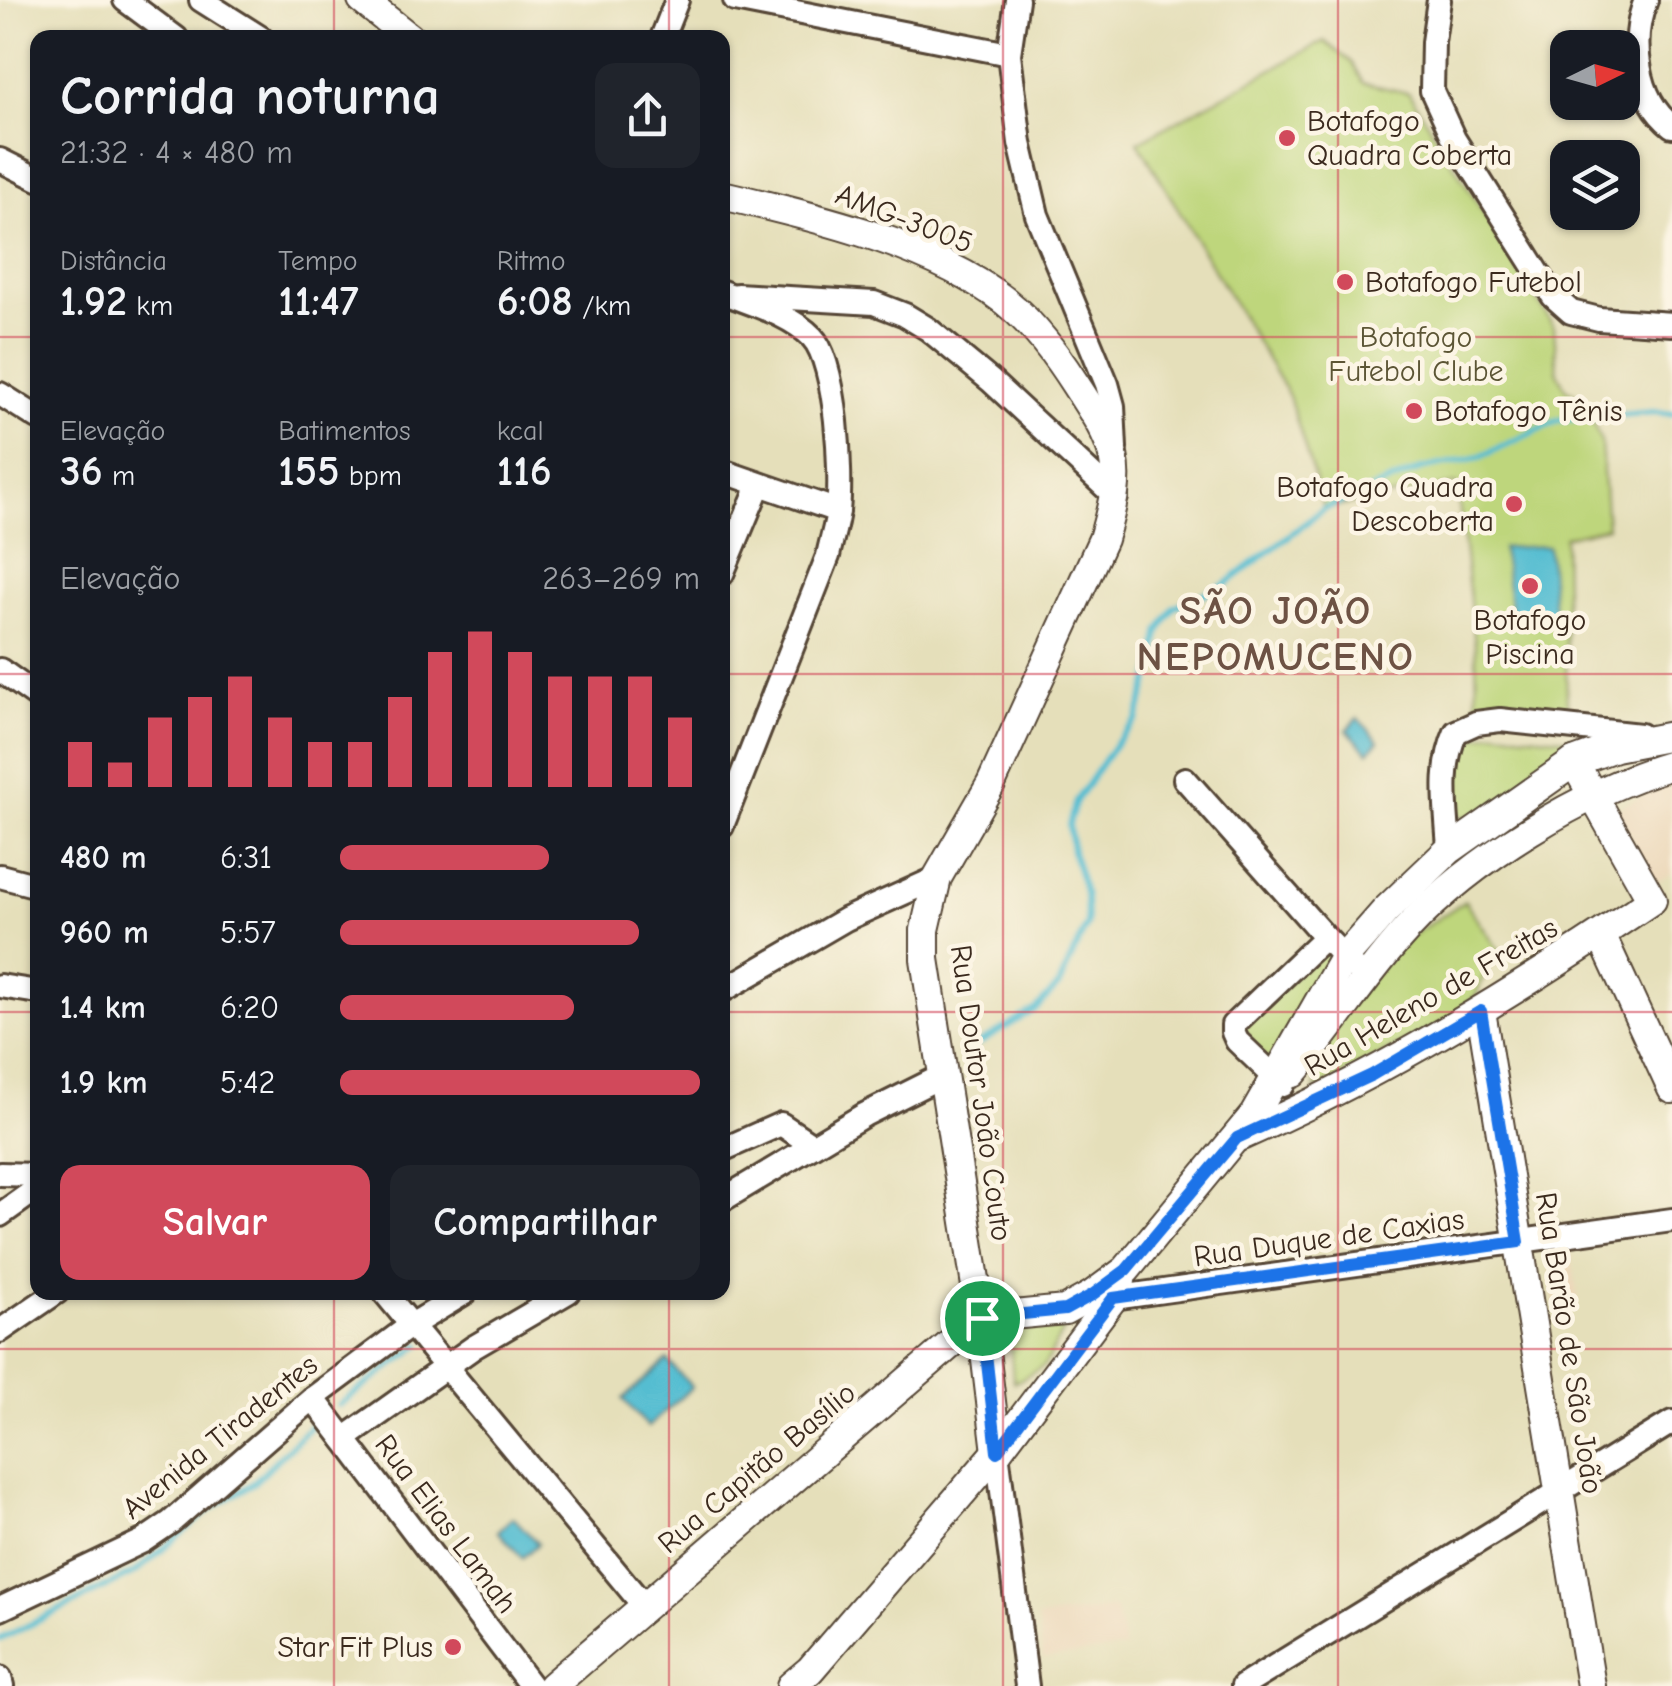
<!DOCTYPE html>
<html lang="pt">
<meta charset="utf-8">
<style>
:root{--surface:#171b24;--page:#20242c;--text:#f1f3f6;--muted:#9ea1a6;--accent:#d1495b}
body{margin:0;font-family:"Comic Neue",sans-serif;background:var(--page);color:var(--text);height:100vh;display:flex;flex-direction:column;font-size:38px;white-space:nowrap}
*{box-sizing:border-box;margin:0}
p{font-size:32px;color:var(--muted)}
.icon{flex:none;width:55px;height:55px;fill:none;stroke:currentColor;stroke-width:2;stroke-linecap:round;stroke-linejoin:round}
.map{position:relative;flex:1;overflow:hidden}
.drawer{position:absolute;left:30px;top:30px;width:700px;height:1270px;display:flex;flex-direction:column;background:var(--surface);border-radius:20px;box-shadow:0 2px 8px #0004}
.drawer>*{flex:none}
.needle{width:65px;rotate:85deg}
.buttons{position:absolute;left:1550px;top:30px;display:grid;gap:20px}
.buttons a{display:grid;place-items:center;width:90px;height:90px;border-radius:20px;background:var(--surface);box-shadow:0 2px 8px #0004;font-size:50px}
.pin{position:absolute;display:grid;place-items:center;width:85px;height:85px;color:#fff;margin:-42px;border:5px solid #fff;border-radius:50%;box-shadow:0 2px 10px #0007}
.round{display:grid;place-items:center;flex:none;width:105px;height:105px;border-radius:20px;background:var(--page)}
.headline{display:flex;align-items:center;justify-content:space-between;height:170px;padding:0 30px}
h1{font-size:55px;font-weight:600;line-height:75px}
.metrics{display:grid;grid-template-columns:repeat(3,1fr);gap:15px;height:170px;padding:10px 30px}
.metrics div{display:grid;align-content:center}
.metrics b{font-size:42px;font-weight:600}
.metrics small{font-size:28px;font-weight:400}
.metrics p{font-size:28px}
.chart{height:280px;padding:20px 30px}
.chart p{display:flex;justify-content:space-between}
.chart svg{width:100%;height:180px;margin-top:10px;stroke:var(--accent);stroke-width:6}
.button{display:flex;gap:20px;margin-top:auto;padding:20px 30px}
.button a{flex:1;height:115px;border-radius:20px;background:var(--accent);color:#fff;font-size:40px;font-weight:600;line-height:115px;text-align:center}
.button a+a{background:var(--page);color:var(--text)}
ul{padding:0 30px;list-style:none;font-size:32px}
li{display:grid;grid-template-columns:160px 120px 1fr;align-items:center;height:75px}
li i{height:25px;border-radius:12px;background:var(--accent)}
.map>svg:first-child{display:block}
.built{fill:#ecd8ba}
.green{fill:#bed67b;stroke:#7c804c;stroke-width:2.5}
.water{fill:#54bdd1;stroke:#487478;stroke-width:2.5}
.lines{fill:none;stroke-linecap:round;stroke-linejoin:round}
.stream{stroke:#54bdd1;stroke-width:6}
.minor-casing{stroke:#544535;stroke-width:28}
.major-casing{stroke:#544535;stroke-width:32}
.minor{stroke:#fff;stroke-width:22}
.major{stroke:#fff;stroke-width:28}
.route-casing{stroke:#fff;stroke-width:20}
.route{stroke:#1a73e8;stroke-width:12}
.grid{fill:none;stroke:#d1495b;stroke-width:2.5;stroke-opacity:0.55}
.poi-dot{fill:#d1495b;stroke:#fcf5e5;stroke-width:4}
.labels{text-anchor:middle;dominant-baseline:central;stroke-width:9;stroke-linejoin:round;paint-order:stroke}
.poi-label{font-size:30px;fill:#3b2a1e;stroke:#fcf5e5;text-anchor:start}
.street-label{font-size:30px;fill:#3b2a1e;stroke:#fcf5e5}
.park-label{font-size:30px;fill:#5c5535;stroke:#fcf5e5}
.district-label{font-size:40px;font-weight:bold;letter-spacing:2.5px;fill:#6d5244;stroke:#fcf5e5}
</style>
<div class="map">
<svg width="1672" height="1686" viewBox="0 0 1672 1686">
<rect width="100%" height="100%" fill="#fcf5e5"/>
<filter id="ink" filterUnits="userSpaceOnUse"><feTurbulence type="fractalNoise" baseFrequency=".01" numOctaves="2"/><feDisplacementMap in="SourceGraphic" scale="20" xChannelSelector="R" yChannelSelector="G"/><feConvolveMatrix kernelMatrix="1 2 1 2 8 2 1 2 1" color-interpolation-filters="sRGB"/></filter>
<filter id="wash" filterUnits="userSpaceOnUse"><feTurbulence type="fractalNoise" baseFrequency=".0048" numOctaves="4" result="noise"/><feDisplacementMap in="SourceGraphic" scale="40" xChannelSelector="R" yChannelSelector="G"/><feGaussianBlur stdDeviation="2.25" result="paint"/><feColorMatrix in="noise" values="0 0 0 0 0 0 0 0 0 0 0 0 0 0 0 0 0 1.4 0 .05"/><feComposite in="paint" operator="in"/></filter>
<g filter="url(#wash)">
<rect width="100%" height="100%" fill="#e5dfba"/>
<!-- built -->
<g class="built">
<path d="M1672 781V873L1653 885 1617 809Z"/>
<path d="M1571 1249 1578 1300 1555 1304 1548 1251Z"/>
<path d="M1115 1608 1125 1648 1043 1659 1037 1618Z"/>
</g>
<!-- green -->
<g class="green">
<path d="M1324 41 1352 63 1363 83 1409 93 1554 327 1557 372 1565 388 1583 399 1601 442 1607 527 1564 537 1567 707 1477 708 1476 654 1457 484 1324 509 1289 396 1138 142Z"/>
<path d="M1496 732 1572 739 1573 744 1483 822 1457 815 1451 799 1463 740Z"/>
<path d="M1465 901 1504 958 1489 961 1476 996 1446 1021 1315 1089 1317 1067 1343 1013 1397 945Z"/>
<path d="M1326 944 1336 964 1276 1068 1237 1032Z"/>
<path d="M1068 1321 1044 1366 1014 1383C1006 1323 1011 1325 1068 1321Z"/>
</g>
<!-- water -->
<g class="water">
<path d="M1548 546 1555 623 1514 627 1502 548Z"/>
<path d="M1358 718 1379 741 1368 752 1347 730Z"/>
<path d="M667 1360 692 1387 648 1427 623 1399Z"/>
<path d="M513 1517 538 1544 522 1558 498 1531Z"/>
</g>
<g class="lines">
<!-- stream -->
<g class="stream">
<path d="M968 1050 1036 1009 1059 985 1087 924 1086 896 1072 851 1069 824 1076 801 1115 744 1137 720 1153 669 1159 632 1174 607 1226 584 1324 509 1421 469 1480 457 1559 420 1655 412 1672 414"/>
<path d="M339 1405 420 1345"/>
<path d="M1 1639 136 1572 209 1510 252 1484 316 1421"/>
</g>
</g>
</g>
<g filter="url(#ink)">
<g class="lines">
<defs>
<g id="minor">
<path d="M125 0 176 38"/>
<path d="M201 0 261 38"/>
<path d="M735 0 1009 54"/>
<path d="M1017 0 1009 54 1020 143 1037 215 1107 384 1113 406 1115 448"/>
<path d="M1439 0 1433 42 1432 91 1454 139 1553 296 1571 312 1599 319 1672 324"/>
<path d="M1646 0C1630 39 1636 99 1672 126"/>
<path d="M662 38 677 0"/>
<path d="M0 160 38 179"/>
<path d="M722 292C751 304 790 314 812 337 837 362 842 475 838 511 836 526 831 541 828 556L722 826"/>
<path d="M737 295 874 303 905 315 928 329 991 381 1116 497"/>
<path d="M0 394 38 418"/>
<path d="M722 471 838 511"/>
<path d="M722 574 759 485"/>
<path d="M0 670 38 697"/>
<path d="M1185 779 1325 937 1365 978"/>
<path d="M1449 850C1447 810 1439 770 1456 732L1476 723 1500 720 1640 735"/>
<path d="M0 876 38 886"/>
<path d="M0 986 38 992"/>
<path d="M722 991 846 919 937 878"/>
<path d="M1283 1085 1237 1041 1233 1032V1025L1325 937"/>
<path d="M722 1150 781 1124 812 1145"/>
<path d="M0 1174 38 1175"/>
<path d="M722 1200 864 1115 944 1075"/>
<path d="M0 1215 38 1188"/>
<path d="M384 1292 644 1606"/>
<path d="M1113 1298 1672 1220"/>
<path d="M0 1331 57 1292"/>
<path d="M313 1398 531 1686"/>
<path d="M344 1439 474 1347 568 1292"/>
<path d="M997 1452 1027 1686"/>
<path d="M0 1609 143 1541 171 1522 313 1398 410 1326 466 1292"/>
<path d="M0 1678 2 1686"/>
<path d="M1243 1686 1672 1422"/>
</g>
<g id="major">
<path d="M362 0 410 38"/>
<path d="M722 195C809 215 921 242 994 293 1027 315 1054 351 1075 384 1117 448 1126 463 1103 539L991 784 937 878 925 930V959L981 1318 997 1452"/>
<path d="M1601 935 1672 1089"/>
<path d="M1481 1011 1591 1686"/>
<path d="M1293 1073C1333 1027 1365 974 1407 929 1471 860 1582 791 1672 765"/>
<path d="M1241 1136C1387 1072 1520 989 1652 900L1574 762"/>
<path d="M981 1318 1065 1310 1092 1295 1126 1270 1254 1115 1344 958 1386 910 1449 850 1574 762 1615 747 1672 736"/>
<path d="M552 1686 981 1318"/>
<path d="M791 1686 810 1670 997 1452 1113 1298 1121 1281"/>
</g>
</defs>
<!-- minor casing -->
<use href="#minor" class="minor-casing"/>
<!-- major casing -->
<use href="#major" class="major-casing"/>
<!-- minor -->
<use href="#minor" class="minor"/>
<!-- major -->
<use href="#major" class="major"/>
</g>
</g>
<g class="lines" filter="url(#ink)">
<defs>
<path id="route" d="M1481 1011 1519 1242 1113 1298 997 1452 982 1318 1065 1310 1092 1295 1126 1270 1237 1138 1372 1075Z"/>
</defs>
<!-- route casing -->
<use href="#route" class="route-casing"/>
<!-- route -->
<use href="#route" class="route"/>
</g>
<!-- grid -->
<path class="grid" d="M334 0V38M669 0V38M1003 0V1686M1338 0V1686M0 337H38M722 337H1672M0 674H38M722 674H1672M0 1012H38M722 1012H1672M334 1292V1686M669 1292V1686M0 1349H1672"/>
<!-- markers -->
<g class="poi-dot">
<circle cx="1287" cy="138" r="10"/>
<circle cx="1345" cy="282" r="10"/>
<circle cx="1414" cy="411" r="10"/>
<circle cx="1514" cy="504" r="10"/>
<circle cx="1530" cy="586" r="10"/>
<circle cx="453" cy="1647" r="10"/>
</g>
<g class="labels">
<!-- poi labels -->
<g class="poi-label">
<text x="1307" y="121">Botafogo<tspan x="1307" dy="34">Quadra Coberta</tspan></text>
<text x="1365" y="282">Botafogo Futebol</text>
<text x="1434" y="411">Botafogo Tênis</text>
<text x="1494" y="487" text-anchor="end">Botafogo Quadra<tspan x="1494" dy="34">Descoberta</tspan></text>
<text x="1530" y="620" text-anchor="middle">Botafogo<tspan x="1530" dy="34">Piscina</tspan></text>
<text x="433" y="1647" text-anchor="end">Star Fit Plus</text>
</g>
<!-- street labels -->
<g class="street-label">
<text transform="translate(904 219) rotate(21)">AMG-3005</text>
<text transform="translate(1431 997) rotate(-30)">Rua Heleno de Freitas</text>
<text transform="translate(981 1093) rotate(82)">Rua Doutor João Couto</text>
<text transform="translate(1329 1238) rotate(-8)">Rua Duque de Caxias</text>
<text transform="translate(1569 1343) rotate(81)">Rua Barão de São João</text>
<text transform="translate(220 1437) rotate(-39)">Avenida Tiradentes</text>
<text transform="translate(757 1468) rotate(-40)">Rua Capitão Basílio</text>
<text transform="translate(446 1524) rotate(53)">Rua Elias Lamah</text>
</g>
<!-- park labels -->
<g class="park-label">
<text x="1416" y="337">Botafogo<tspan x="1416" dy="34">Futebol Clube</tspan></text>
</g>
<!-- district labels -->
<g class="district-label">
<text x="1276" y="611">SÃO JOÃO<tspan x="1276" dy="46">NEPOMUCENO</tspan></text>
</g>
</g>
</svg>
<div class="buttons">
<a><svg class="needle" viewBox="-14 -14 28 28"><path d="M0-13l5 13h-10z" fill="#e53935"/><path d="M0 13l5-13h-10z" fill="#9ea1a6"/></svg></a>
<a><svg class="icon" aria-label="layers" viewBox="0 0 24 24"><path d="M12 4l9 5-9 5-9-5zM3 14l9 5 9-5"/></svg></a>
</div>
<div class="pin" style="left:982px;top:1318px;background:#1e9e55"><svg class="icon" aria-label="arrive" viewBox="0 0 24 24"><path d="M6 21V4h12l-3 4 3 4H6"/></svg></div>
<section class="drawer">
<div class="headline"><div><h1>Corrida noturna</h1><p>21:32 · 4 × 480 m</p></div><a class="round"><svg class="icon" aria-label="share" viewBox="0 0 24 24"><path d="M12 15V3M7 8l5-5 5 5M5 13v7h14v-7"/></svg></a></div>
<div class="metrics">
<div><p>Distância</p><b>1.92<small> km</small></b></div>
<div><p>Tempo</p><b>11:47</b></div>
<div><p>Ritmo</p><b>6:08<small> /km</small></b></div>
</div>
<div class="metrics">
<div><p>Elevação</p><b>36<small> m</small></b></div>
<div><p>Batimentos</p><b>155<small> bpm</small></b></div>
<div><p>kcal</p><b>116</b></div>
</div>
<div class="chart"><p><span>Elevação</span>263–269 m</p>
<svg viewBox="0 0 160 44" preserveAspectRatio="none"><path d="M5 44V33M15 44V38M25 44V27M35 44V22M45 44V17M55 44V27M65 44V33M75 44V33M85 44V22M95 44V11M105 44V6M115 44V11M125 44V17M135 44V17M145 44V17M155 44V27"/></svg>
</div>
<ul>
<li><b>480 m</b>6:31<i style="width:58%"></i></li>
<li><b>960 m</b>5:57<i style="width:83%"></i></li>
<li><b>1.4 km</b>6:20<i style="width:65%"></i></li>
<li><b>1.9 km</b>5:42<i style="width:100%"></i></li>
</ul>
<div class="button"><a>Salvar</a><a>Compartilhar</a></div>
</section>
</div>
